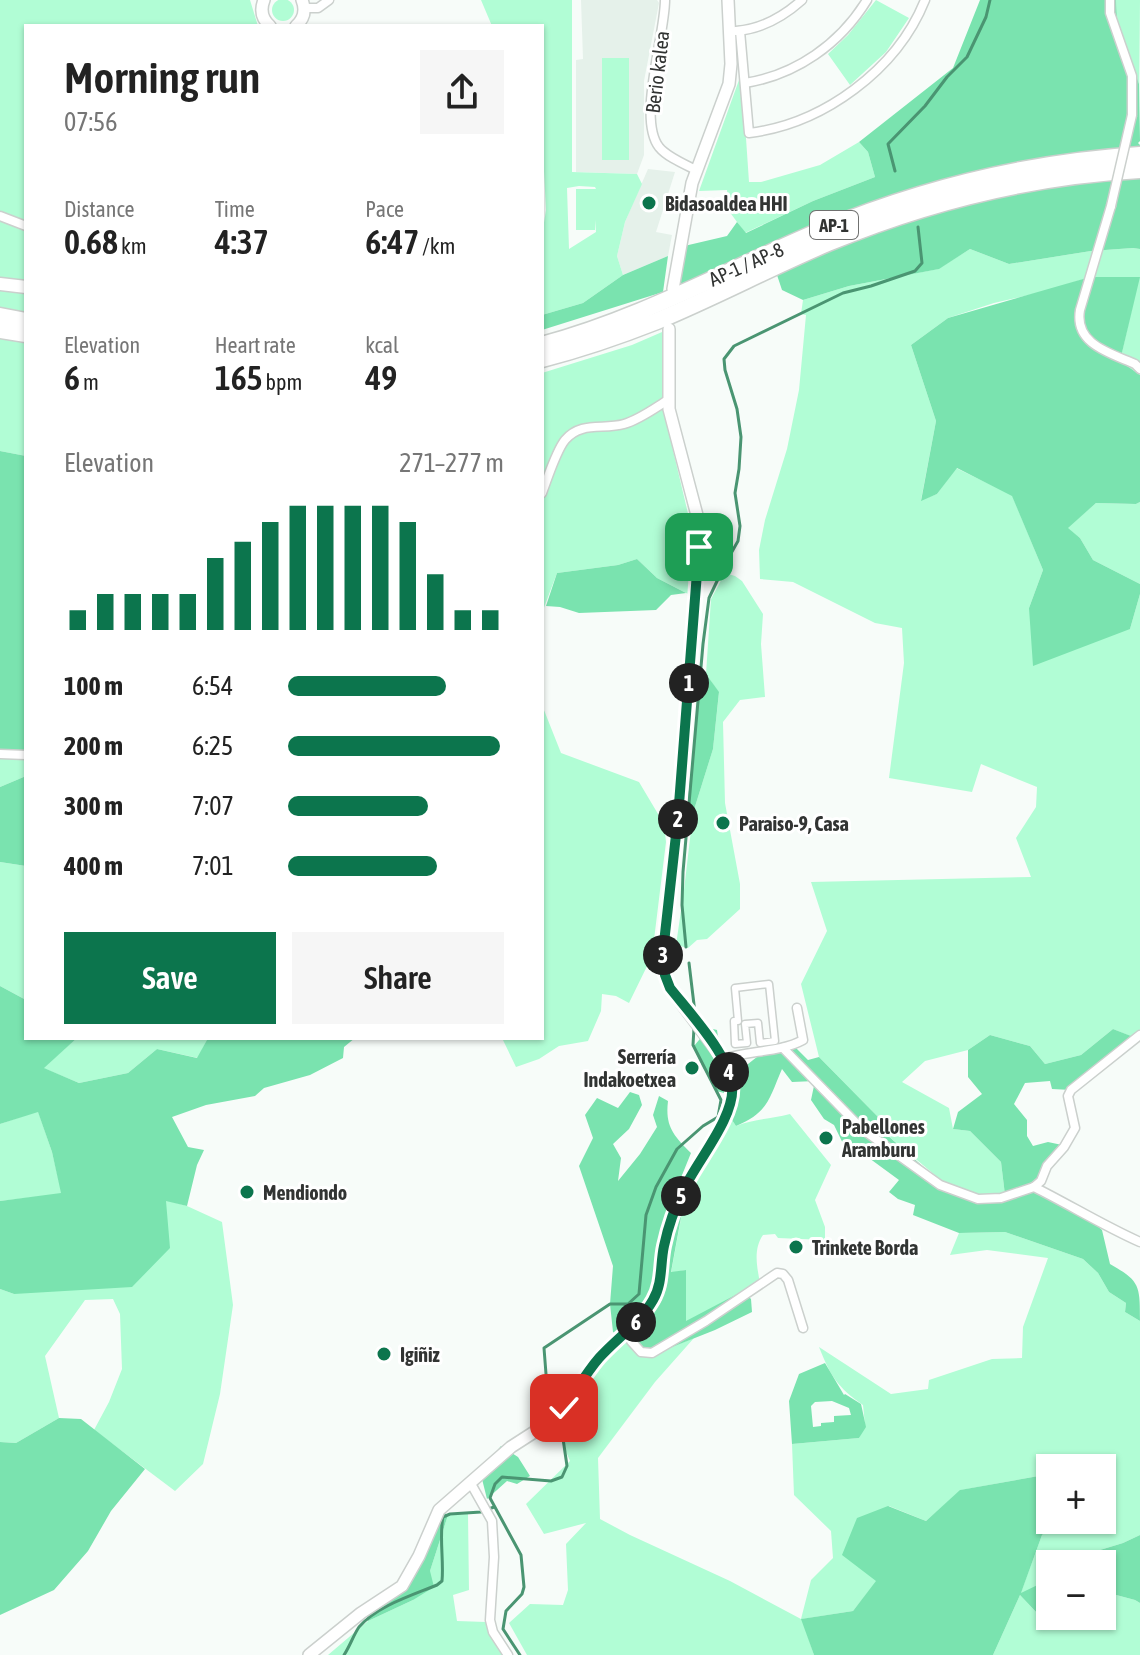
<!DOCTYPE html>
<meta charset="utf-8">
<style>
:root{--surface:#fff;--page:#f6f6f6;--text:#222;--muted:#767676;--accent:#0c754d}
body{margin:0;font-family:"Asap Condensed",sans-serif;background:var(--page);color:var(--text);height:100vh;display:flex;flex-direction:column;font-size:30px;white-space:nowrap}
*{box-sizing:border-box;margin:0}
p{font-size:26px;color:var(--muted)}
.icon{flex:none;width:44px;height:44px;fill:none;stroke:currentColor;stroke-width:2;stroke-linecap:round;stroke-linejoin:round}
.map{position:relative;flex:1;overflow:hidden}
.details{position:absolute;left:24px;top:24px;width:520px;height:1016px;display:flex;flex-direction:column;background:var(--surface);border-radius:0px;box-shadow:0 2px 6px #0004}
.details>*{flex:none}
.controls{position:absolute;left:1036px;top:1454px;display:grid;gap:16px}
.controls a{display:grid;place-items:center;width:80px;height:80px;border-radius:0px;background:var(--surface);box-shadow:0 2px 6px #0004;font-size:40px}
.pin{position:absolute;display:grid;place-items:center;width:68px;height:68px;color:#fff;margin:-34px;border-radius:16px;box-shadow:0 4px 12px #0006}
.km{position:absolute;width:40px;height:40px;margin:-20px;border-radius:50%;background:#222;color:#fff;font-size:22px;line-height:40px;text-align:center}
.round{display:grid;place-items:center;flex:none;width:84px;height:84px;border-radius:0px;background:var(--page)}
.headline{display:flex;align-items:center;justify-content:space-between;height:136px;padding:0 40px}
h1{font-size:44px;font-weight:600;line-height:60px}
.metrics{display:grid;grid-template-columns:repeat(3,1fr);gap:12px;height:136px;padding:8px 40px}
.metrics div{display:grid;align-content:center}
.metrics b{font-size:34px;font-weight:600}
.metrics small{font-size:22px;font-weight:400}
.metrics p{font-size:22px}
.chart{height:224px;padding:16px 40px}
.chart p{display:flex;justify-content:space-between}
.chart svg{width:100%;height:144px;margin-top:8px;stroke:var(--accent);stroke-width:6}
.primary-button{display:flex;gap:16px;margin-top:auto;padding:16px 40px}
.primary-button a{flex:1;height:92px;border-radius:0px;background:var(--accent);color:#fff;font-size:32px;font-weight:600;line-height:92px;text-align:center}
.primary-button a+a{background:var(--page);color:var(--text)}
ul{padding:0 40px;list-style:none;font-size:26px}
li{display:grid;grid-template-columns:128px 96px 1fr;align-items:center;height:60px}
li i{height:20px;border-radius:10px;background:var(--accent)}
.map>svg:first-child{display:block}
.built{fill:#e5f1ea}
.green{fill:#b1fdd5;fill-rule:evenodd}
.forest{fill:#7ae3af;fill-rule:evenodd}
.lines{fill:none;stroke-linecap:round;stroke-linejoin:round}
.stream{stroke:#4a9572;stroke-width:3}
.pedestrian-casing{stroke:#cbd0cd;stroke-width:9}
.minor-casing{stroke:#cbd0cd;stroke-width:11}
.tertiary-casing{stroke:#cbd0cd;stroke-width:14}
.secondary-casing{stroke:#cbd0cd;stroke-width:15}
.motorway-casing{stroke:#cbd0cd;stroke-width:19}
.pedestrian{stroke:#fff;stroke-width:6}
.minor{stroke:#fff;stroke-width:8}
.tertiary{stroke:#fff;stroke-width:11}
.secondary{stroke:#fff;stroke-width:12}
.motorway{stroke:#fff;stroke-width:16}
.minor-bridge-casing{stroke:#cbd0cd;stroke-width:11;stroke-linecap:butt}
.minor-bridge{stroke:#fff;stroke-width:8}
.route-casing{stroke:#fff;stroke-width:16}
.route{stroke:#0c754d;stroke-width:10}
.poi-dot{fill:#0c754d;stroke:#fff;stroke-width:3}
.labels{text-anchor:middle;dominant-baseline:central;stroke-width:6;stroke-linejoin:round;paint-order:stroke}
.shield{fill:#fff;stroke:#707170;stroke-width:2}
.shield-label{font-size:18px;font-weight:bold;fill:#323433}
.street-label{font-size:20px;fill:#323433;stroke:#fff}
.poi-label{font-size:20px;font-weight:bold;fill:#323433;stroke:#fff;text-anchor:start}
</style>
<div class="map">
<svg width="1140" height="1655" viewBox="0 0 1140 1655">
<rect width="100%" height="100%" fill="#f7fcf9"/>
<!-- built -->
<g class="built">
<path d="M581 0H657L659 3 644 81V155L637 174 576 172V60L583 59Z"/>
<path d="M648 169 675 172 656 232 672 235 668 256 623 275 617 256 625 222Z"/>
</g>
<!-- green -->
<g class="green">
<circle cx="283" cy="10" r="11"/>
<path d="M0 0H250L258 26H26V314L0 309Z"/>
<path d="M481 0H572V172L637 174 642 184 625 222 617 256 623 275 583 303 542 315V297L544 296 542 235 546 210 542 133V26H492ZM579 186 595 187 596 189H576V230H595V220L596 232 569 249 567 188Z"/>
<path d="M876 0 909 18 886 52 850 85 828 54 848 35Z"/>
<path d="M1116 0H1140L1139 110V84L1117 18Z"/>
<rect x="602" y="58" width="27" height="102"/>
<path d="M741 65 749 182H761L820 165 859 142 868 152 875 177 813 201 745 233 729 211 727 190 699 191 739 80Z"/>
<path d="M1133 248 1140 249V375L1120 361 1139 277H1090L1046 291 994 303 948 318 911 345 936 421 921 500 937 494 956 468 1012 495 1043 570 1029 608 1130 629 1140 594V1040L1113 1029 1081 1055 1045 1064 1030 1046 990 1035 968 1050 925 1061 902 1082 949 1108 953 1129 970 1131 1001 1162 1005 1195 979 1196 954 1189 936 1176 886 1134 883 1122 819 1057 801 984 827 931 811 882 1031 877 1016 838 1036 807 1037 787 981 764 972 792 889 778 904 663 902 628 875 623 793 582 760 579 759 550 765 520 787 449 799 390 806 315 801 314 803 300 849 286 938 269 970 249 1009 264 1091 251Z"/>
<path d="M669 329 664 412 690 522V595L657 578 637 559 618 565 557 573 542 613V373L632 345Z"/>
<path d="M0 338 26 341V456L0 451Z"/>
<path d="M1140 502V584L1093 560 1080 538 1067 528 1096 503 1136 504Z"/>
<path d="M725 573 735 576 742 581 763 614 761 644 765 697 740 700 723 722 725 803 740 884V909L707 939 697 940 688 948 676 945 684 890 693 813 713 749 719 693 706 674 711 599Z"/>
<path d="M542 705 561 753 639 782 664 824 666 842 652 956 629 1003 616 996 602 994 601 1011 588 1041 559 1046 539 1059 516 1067 502 1038H542Z"/>
<path d="M0 757 25 758 26 776 0 787Z"/>
<path d="M0 862 26 866V1000L0 986Z"/>
<path d="M77 1038H208L198 1058 157 1049 128 1073 79 1083 43 1068Z"/>
<path d="M38 1111 52 1152 62 1194 0 1201V1124Z"/>
<path d="M790 1114 831 1165 815 1200 825 1227V1240L778 1238 775 1234 763 1235C753 1249 757 1267 760 1283L686 1322V1270L671 1273 682 1213 677 1212 712 1149 732 1120 736 1126C754 1119 771 1119 790 1114Z"/>
<path d="M166 1200 187 1206 222 1222 233 1305 220 1394 203 1464 175 1491 94 1430 109 1402 122 1369 120 1314 113 1299 85 1300 45 1356 59 1418 16 1443 0 1442V1289L14 1294Z"/>
<path d="M1005 1232 1083 1259 1098 1273 1109 1292 1126 1303 1125 1312 1140 1321V1535L1123 1543 1100 1550 1078 1564H1050V1579L1020 1595 1037 1613 1050 1614V1616H1102V1593L1105 1592 1135 1600 1140 1603V1655H993L1020 1595 1042 1535 1060 1520H1102V1468H1050V1474L961 1490 926 1521 889 1506 877 1581 853 1611 802 1619 814 1655H527L509 1623 530 1604 563 1605 568 1590 566 1544 586 1523 544 1534 526 1504 570 1461 555 1426 605 1356 623 1339 647 1357 694 1338 655 1382 598 1458 600 1519 630 1535 730 1581 801 1619 811 1580 833 1558 831 1531 794 1495 792 1444 859 1438 865 1425 863 1405C838 1388 830 1375 819 1347L891 1394 928 1389 929 1380 992 1359 1022 1358 1023 1327 1048 1258 987 1250 950 1255 959 1233Z"/>
<path d="M468 1514 469 1590 453 1595 457 1621 486 1622 490 1636 505 1655H328L368 1621 413 1600 430 1571 448 1515Z"/>
</g>
<!-- forest -->
<g class="forest">
<path d="M980 0H1116L1117 18 1139 84 1140 141 1138 143 1140 145V249L1133 248 1091 251 1009 264 970 249 939 269 849 286 803 300 782 290 774 266 676 291 680 247 727 236 737 222 746 233 813 201 875 177 868 152 859 142 953 68Z"/>
<path d="M668 256 663 292 542 330V315L583 303 623 275Z"/>
<path d="M1090 277H1140L1120 361 1140 375V502L1136 504 1096 503 1068 528 1080 538 1093 560 1140 584V594L1130 629 1033 666 1029 608 1043 570 1012 496 957 468 937 494 921 501 936 421 911 345 948 318Z"/>
<path d="M0 451 26 456V762L25 752 0 750Z"/>
<path d="M637 559 657 578 686 593 671 595 656 610 579 613 560 607 546 606 557 573 618 565Z"/>
<path d="M706 674 719 692 713 749 693 813 687 811 699 688Z"/>
<path d="M26 776V866L0 862V787Z"/>
<path d="M0 986 26 1000V1038H77L44 1068 79 1083 128 1073 157 1049 197 1058 208 1038H355L344 1047 343 1058 310 1075 264 1088 255 1096 206 1105 172 1117 188 1147 204 1150 197 1165 187 1206 166 1201 170 1248 132 1287 14 1294 0 1289V1201L61 1193 52 1152 38 1112 0 1124Z"/>
<path d="M709 1028 717 1030C718 1042 724 1046 729 1056 734 1065 737 1074 740 1083L748 1064 762 1053 794 1046 808 1060 819 1057 883 1122 886 1134 952 1192 982 1203 1002 1201 1005 1195 1001 1162 970 1131 953 1129 958 1112 982 1094 968 1077V1050L990 1035 1030 1046 1045 1064 1081 1055 1113 1029 1136 1038 1071 1090 1052 1089 1050 1081 1025 1083 1014 1104 1027 1120V1136L1033 1146 1048 1142 1062 1145 1045 1163 1033 1189 1093 1222 1102 1230 1110 1264C1140 1281 1140 1285 1140 1321L1125 1312 1126 1303 1109 1292 1098 1273 1083 1259 1005 1232 959 1233 913 1215 915 1205 898 1199 889 1192 899 1180 858 1150 850 1158 834 1125 824 1119 811 1100 815 1081 792 1082 782 1069C769 1099 768 1113 736 1126L732 1120 737 1096 716 1091 694 1046Z"/>
<path d="M630 1092 639 1095 642 1105 629 1129 613 1144 621 1158 618 1181 640 1154 657 1127 653 1115 659 1096 668 1101C665 1126 673 1135 691 1153L667 1212H682L671 1272 686 1270V1321L743 1291 751 1299 752 1312 715 1330 647 1357 613 1332 610 1304 613 1266 579 1166 593 1138 585 1115 597 1098 618 1108Z"/>
<path d="M825 1363 844 1395 845 1394 861 1404 866 1427 859 1438 792 1444 789 1401 799 1374ZM832 1401 849 1408 851 1415 834 1416V1422L821 1423V1426L813 1427 811 1406 815 1402Z"/>
<path d="M59 1418 81 1419 145 1469 111 1511 88 1551 54 1590 0 1615V1442L16 1443Z"/>
<path d="M501 1446 518 1457 530 1476 517 1484 507 1481 487 1499 480 1471Z"/>
<path d="M1050 1474V1520H1060L1042 1535 1021 1593 1050 1579V1614L1037 1613 1020 1595 993 1655H814L801 1619 853 1611 876 1581 842 1555 857 1518 888 1506 926 1521 960 1490Z"/>
<path d="M439 1510 448 1515 430 1571 434 1587 413 1600 368 1621 364 1608 410 1573Z"/>
<path d="M1140 1535V1603L1135 1600 1105 1592 1102 1593V1564H1078L1100 1550 1123 1543Z"/>
</g>
<g class="lines">
<!-- stream -->
<g class="stream">
<path d="M895 171 888 144 925 106 947 77 967 57 986 17 990 0"/>
<path d="M725 564 738 541 740 526 735 493 739 469 741 437 737 409 725 370 724 359 734 346 843 293 871 286 915 271 922 263 918 227"/>
<path d="M686 947 682 905 683 872 703 644 709 598 719 577"/>
<path d="M689 963 695 1013"/>
<path d="M558 1410 546 1374 544 1348 610 1304H628L639 1294 646 1215 656 1187 677 1149 703 1126 718 1117 721 1100 693 1045 694 1028"/>
<path d="M344 1655C350 1646 353 1636 359 1627 377 1606 413 1595 437 1585L442 1581C444 1561 439 1536 443 1517L450 1514 481 1512 494 1507"/>
<path d="M520 1655 503 1629 506 1611 522 1594 524 1587 521 1555 490 1498 495 1484 502 1477 551 1481 562 1477 567 1466 560 1418"/>
</g>
<defs>
<path id="pedestrian" d="M769 984 775 1041 760 1043 758 1023 745 1024 747 1043 735 1044 734 1021H738L735 988Z"/>
<g id="minor">
<path d="M665 0C665 36 637 118 659 147 667 157 684 164 696 170"/>
<path d="M1110 0V13L1132 76V115"/>
<path d="M304 8H318L329 0"/>
<path d="M736 31C762 29 783 17 802 0"/>
<path d="M740 31 749 133C823 124 897 70 925 0"/>
<path d="M745 83C796 75 840 44 867 0"/>
<path d="M1111 206 1080 310C1074 344 1110 353 1135 364L1140 369"/>
<path d="M0 216 26 226"/>
<path d="M542 493C547 480 556 451 565 440 581 421 603 430 624 424 639 420 655 408 668 400"/>
<path d="M0 754 26 755"/>
<path d="M783 1048 862 1129 940 1185 978 1199 1001 1198 1034 1187 1041 1181 1047 1166 1064 1147 1075 1128 1068 1096 1071 1090 1140 1035"/>
<path d="M723 1059C749 1050 779 1053 803 1040L797 1008"/>
<path d="M1034 1187C1070 1205 1104 1226 1140 1242"/>
<path d="M633 1325 631 1341 641 1352 652 1353 706 1321 777 1273 783 1274 788 1280 803 1328"/>
<path d="M470 1482 492 1521 494 1557 490 1620 493 1632 508 1655"/>
</g>
<g id="tertiary">
<path d="M264 0C260 10 262 19 270 26"/>
<path d="M296 26C304 19 306 10 302 0"/>
<path d="M673 289 692 183 729 84 731 64 728 0"/>
<path d="M309 1655 361 1613 402 1586 419 1556 439 1510 511 1447 556 1418 597 1360 640 1318 654 1300 660 1285 663 1250 672 1217 685 1187 716 1136 725 1116 733 1093 732 1082 723 1059 670 988 665 975 663 952 679 808 699 547 698 519 669 409V329"/>
</g>
<path id="secondary" d="M0 284 26 287"/>
<g id="motorway">
<path d="M0 316 26 321"/>
<path d="M0 330 26 334"/>
<path d="M542 345C640 319 729 269 822 230 923 188 1031 162 1140 155"/>
<path d="M542 359C581 349 619 336 657 321 715 297 771 267 828 243 927 202 1033 176 1140 170"/>
</g>
</defs>
<!-- pedestrian casing -->
<use href="#pedestrian" class="pedestrian-casing"/>
<!-- minor casing -->
<use href="#minor" class="minor-casing"/>
<!-- tertiary casing -->
<use href="#tertiary" class="tertiary-casing"/>
<!-- secondary casing -->
<use href="#secondary" class="secondary-casing"/>
<!-- motorway casing -->
<use href="#motorway" class="motorway-casing"/>
<!-- pedestrian -->
<use href="#pedestrian" class="pedestrian"/>
<!-- minor -->
<use href="#minor" class="minor"/>
<!-- tertiary -->
<use href="#tertiary" class="tertiary"/>
<!-- secondary -->
<use href="#secondary" class="secondary"/>
<!-- motorway -->
<use href="#motorway" class="motorway"/>
<defs>
<path id="minor-bridge" d="M1111 206 1132 115"/>
</defs>
<!-- minor-bridge casing -->
<use href="#minor-bridge" class="minor-bridge-casing"/>
<!-- minor-bridge -->
<use href="#minor-bridge" class="minor-bridge"/>
</g>
<g class="lines">
<defs>
<path id="route" d="M564 1408C576 1391 586 1373 599 1358 617 1338 640 1323 653 1300 663 1283 660 1264 664 1246 668 1227 675 1207 684 1189 697 1161 736 1116 732 1085 729 1055 689 1012 670 988L665 975 663 952 678 817 699 547"/>
</defs>
<!-- route casing -->
<use href="#route" class="route-casing"/>
<!-- route -->
<use href="#route" class="route"/>
</g>
<!-- markers -->
<g class="poi-dot">
<circle cx="649" cy="203" r="8"/>
<circle cx="723" cy="823" r="8"/>
<circle cx="692" cy="1068" r="8"/>
<circle cx="826" cy="1138" r="8"/>
<circle cx="247" cy="1192" r="8"/>
<circle cx="796" cy="1247" r="8"/>
<circle cx="384" cy="1354" r="8"/>
</g>
<g class="labels">
<!-- shield labels -->
<rect class="shield" x="810" y="211" width="48" height="28" rx="6"/>
<g class="shield-label">
<text x="834" y="225">AP-1</text>
</g>
<!-- street labels -->
<g class="street-label">
<text transform="translate(657 72) rotate(-83)">Berio kalea</text>
<text transform="translate(746 264) rotate(-24)">AP-1 / AP-8</text>
</g>
<!-- poi labels -->
<g class="poi-label">
<text x="665" y="203">Bidasoaldea HHI</text>
<text x="739" y="823">Paraiso-9, Casa</text>
<text x="676" y="1056" text-anchor="end">Serrería<tspan x="676" dy="23">Indakoetxea</tspan></text>
<text x="842" y="1126">Pabellones<tspan x="842" dy="23">Aramburu</tspan></text>
<text x="263" y="1192">Mendiondo</text>
<text x="812" y="1247">Trinkete Borda</text>
<text x="400" y="1354">Igiñiz</text>
</g>
</g>
</svg>
<div class="controls">
<a>+</a>
<a>−</a>
</div>
<div class="pin" style="left:699px;top:547px;background:#1e9e55"><svg class="icon" aria-label="arrive" viewBox="0 0 24 24"><path d="M6 21V4h12l-3 4 3 4H6"/></svg></div>
<div class="pin" style="left:564px;top:1408px;background:#d93025"><svg class="icon" aria-label="check" viewBox="0 0 24 24"><path d="M5 12l5 5 9-10"/></svg></div>
<b class="km" style="left:689px;top:683px">1</b>
<b class="km" style="left:678px;top:819px">2</b>
<b class="km" style="left:663px;top:955px">3</b>
<b class="km" style="left:729px;top:1072px">4</b>
<b class="km" style="left:681px;top:1196px">5</b>
<b class="km" style="left:636px;top:1322px">6</b>
<section class="details">
<div class="headline"><div><h1>Morning run</h1><p>07:56</p></div><a class="round"><svg class="icon" aria-label="share" viewBox="0 0 24 24"><path d="M12 15V3M7 8l5-5 5 5M5 13v7h14v-7"/></svg></a></div>
<div class="metrics">
<div><p>Distance</p><b>0.68<small> km</small></b></div>
<div><p>Time</p><b>4:37</b></div>
<div><p>Pace</p><b>6:47<small> /km</small></b></div>
</div>
<div class="metrics">
<div><p>Elevation</p><b>6<small> m</small></b></div>
<div><p>Heart rate</p><b>165<small> bpm</small></b></div>
<div><p>kcal</p><b>49</b></div>
</div>
<div class="chart"><p><span>Elevation</span>271–277 m</p>
<svg viewBox="0 0 160 44" preserveAspectRatio="none"><path d="M5 44V38M15 44V33M25 44V33M35 44V33M45 44V33M55 44V22M65 44V17M75 44V11M85 44V6M95 44V6M105 44V6M115 44V6M125 44V11M135 44V27M145 44V38M155 44V38"/></svg>
</div>
<ul>
<li><b>100 m</b>6:54<i style="width:73%"></i></li>
<li><b>200 m</b>6:25<i style="width:98%"></i></li>
<li><b>300 m</b>7:07<i style="width:65%"></i></li>
<li><b>400 m</b>7:01<i style="width:69%"></i></li>
</ul>
<div class="primary-button"><a>Save</a><a>Share</a></div>
</section>
</div>
